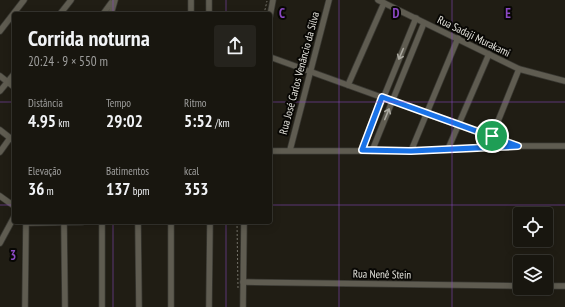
<!DOCTYPE html>
<html lang="pt">
<meta charset="utf-8">
<style>
:root{--surface:#18160f;--page:#25231d;--text:#f1f3f6;--muted:#9f9f9e;--line:#36352f}
body{margin:0;font-family:"PT Sans Narrow",sans-serif;background:var(--page);color:var(--text);height:100vh;display:flex;flex-direction:column;font-size:15px;white-space:nowrap}
*{box-sizing:border-box;margin:0}
p{font-size:13px;color:var(--muted)}
.icon{flex:none;width:22px;height:22px;fill:none;stroke:currentColor;stroke-width:2;stroke-linecap:round;stroke-linejoin:round}
.map{position:relative;flex:1;overflow:hidden}
.panel{position:absolute;left:12px;top:12px;width:260px;height:212px;display:flex;flex-direction:column;background:var(--surface);border-radius:4px;box-shadow:0 2px 10px #0003,0 0 0 1px var(--line)}
.panel>*{flex:none}
.fabs{position:absolute;left:513px;top:207px;display:grid;gap:8px}
.fabs a{display:grid;place-items:center;width:40px;height:40px;border-radius:4px;background:var(--surface);box-shadow:0 2px 10px #0003,0 0 0 1px var(--line);font-size:20px}
.pin{position:absolute;display:grid;place-items:center;width:34px;height:34px;color:#fff;margin:-17px;border:2px solid #fff;border-radius:50%;box-shadow:0 1px 4px #0007}
.round{display:grid;place-items:center;flex:none;width:42px;height:42px;border-radius:4px;background:var(--page)}
.headline{display:flex;align-items:center;justify-content:space-between;height:68px;padding:0 16px}
h1{font-size:22px;font-weight:700;line-height:30px}
.figures{display:grid;grid-template-columns:repeat(3,1fr);gap:6px;height:68px;padding:4px 16px}
.figures div{display:grid;align-content:center}
.figures b{font-size:17px;font-weight:700}
.figures small{font-size:11px;font-weight:400}
.figures p{font-size:11px}
.map>svg:first-child{display:block}
.lines{fill:none;stroke-linecap:round;stroke-linejoin:round}
.minor-casing{stroke:#393832;stroke-width:7}
.path{stroke:#747269;stroke-width:1;stroke-dasharray:2 2;stroke-linecap:butt}
.minor{stroke:#5f5c51;stroke-width:5.5}
.oneway{stroke:#a9a79e}
.route-casing{stroke:#fff;stroke-width:8}
.route{stroke:#1a73e8;stroke-width:5}
.grid{fill:none;stroke:#8b48c4;stroke-width:1;stroke-opacity:0.55}
.labels{text-anchor:middle;dominant-baseline:central;stroke-width:4;stroke-linejoin:round;paint-order:stroke}
.street-label{font-size:11px;fill:#e5e4dd;stroke:#080704}
.grid-label{font-size:13px;text-anchor:middle;font-weight:bold;fill:#8b48c4;stroke:#080704;stroke-width:4;stroke-linejoin:round;paint-order:stroke}
</style>
<div class="map">
<svg width="565" height="307" viewBox="0 0 565 307">
<rect width="100%" height="100%" fill="#201d14"/>
<g class="lines">
<defs>
<g id="minor">
<path d="M209 0V14"/>
<path d="M378 0 519 69 565 81"/>
<path d="M60 14 71 0"/>
<path d="M103 14 111 3"/>
<path d="M111 14 115 0"/>
<path d="M191 14V0"/>
<path d="M270 16 273 0"/>
<path d="M0 31 24 0"/>
<path d="M270 57 514 145"/>
<path d="M0 76 14 87"/>
<path d="M348 85 384 3"/>
<path d="M0 91 14 74"/>
<path d="M0 130 14 141"/>
<path d="M492 136 519 69"/>
<path d="M448 149 489 54"/>
<path d="M290 150 329 0"/>
<path d="M362 150 416 18"/>
<path d="M270 151H411L518 146H565"/>
<path d="M372 151 424 23"/>
<path d="M411 151 458 38"/>
<path d="M0 152 10 138"/>
<path d="M0 196 14 206"/>
<path d="M64 222 65 307"/>
<path d="M102 222V307"/>
<path d="M138 222 139 307"/>
<path d="M171 222V307"/>
<path d="M26 223 82 222"/>
<path d="M0 243 14 217"/>
<path d="M243 282 520 286"/>
<path d="M546 286H565"/>
<path d="M25 307 26 222"/>
<path d="M209 307 210 222"/>
<path d="M243 307 244 222"/>
</g>
</defs>
<!-- minor casing -->
<use href="#minor" class="minor-casing"/>
<!-- path -->
<g class="path">
<path d="M264 14 267 1"/>
<path d="M237 222 238 289"/>
</g>
<!-- minor -->
<use href="#minor" class="minor"/>
</g>
<!-- one-way arrows -->
<defs><path id="oneway-shaft" d="M-6 0H5M1.5-3L5.5 0L1.5 3" fill="none" stroke-width="1.6" stroke-linecap="round" stroke-linejoin="round"/></defs>
<g class="oneway">
<use href="#oneway-shaft" transform="translate(401 54) rotate(113)"/>
<use href="#oneway-shaft" transform="translate(387 114) rotate(-68)"/>
</g>
<g class="lines">
<defs>
<path id="route" d="M382 97 518 146 411 151 362 150Z"/>
</defs>
<!-- route casing -->
<use href="#route" class="route-casing"/>
<!-- route -->
<use href="#route" class="route"/>
</g>
<!-- grid -->
<path class="grid" d="M113 0V14M226 0V14M339 0V307M452 0V307M0 102H14M270 102H565M0 205H14M270 205H565M113 222V307M226 222V307"/>
<g class="labels">
<!-- street labels -->
<g class="street-label">
<text transform="translate(474 36) rotate(26)">Rua Sadaji Murakami</text>
<text transform="translate(299 73) rotate(-75)">Rua José Carlos Venâncio da Silva</text>
<text transform="translate(382 274) rotate(1)">Rua Nenê Stein</text>
</g>
</g>
<g class="grid-label">
<text x="282" y="18">C</text>
<text x="396" y="18">D</text>
<text x="508" y="18">E</text>
<text x="13" y="260">3</text>
</g>
</svg>
<div class="fabs">
<a><svg class="icon" aria-label="locate" viewBox="0 0 24 24"><circle cx="12" cy="12" r="6"/><path d="M12 2v4M12 18v4M2 12h4M18 12h4"/></svg></a>
<a><svg class="icon" aria-label="layers" viewBox="0 0 24 24"><path d="M12 4l9 5-9 5-9-5zM3 14l9 5 9-5"/></svg></a>
</div>
<div class="pin" style="left:492px;top:136px;background:#1e9e55"><svg class="icon" aria-label="arrive" viewBox="0 0 24 24"><path d="M6 21V4h12l-3 4 3 4H6"/></svg></div>
<section class="panel">
<div class="headline"><div><h1>Corrida noturna</h1><p>20:24 · 9 × 550 m</p></div><a class="round"><svg class="icon" aria-label="share" viewBox="0 0 24 24"><path d="M12 15V3M7 8l5-5 5 5M5 13v7h14v-7"/></svg></a></div>
<div class="figures">
<div><p>Distância</p><b>4.95<small> km</small></b></div>
<div><p>Tempo</p><b>29:02</b></div>
<div><p>Ritmo</p><b>5:52<small> /km</small></b></div>
</div>
<div class="figures">
<div><p>Elevação</p><b>36<small> m</small></b></div>
<div><p>Batimentos</p><b>137<small> bpm</small></b></div>
<div><p>kcal</p><b>353</b></div>
</div>
</section>
</div>
